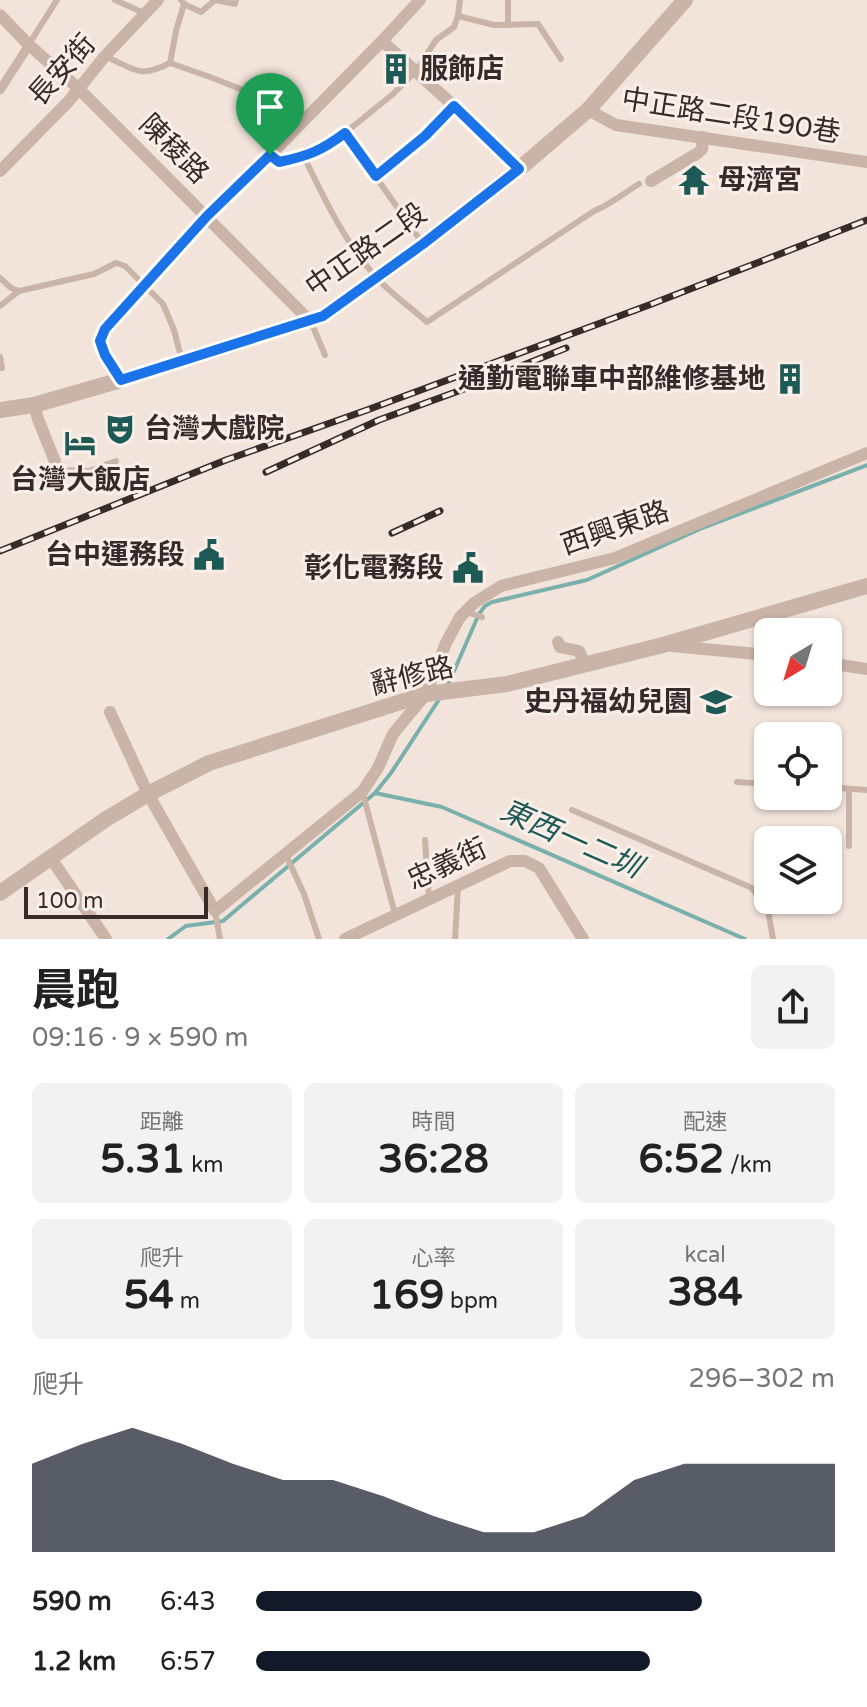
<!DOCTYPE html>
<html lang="zh-TW">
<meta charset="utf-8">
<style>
:root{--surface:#fff;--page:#f2f2f2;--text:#222;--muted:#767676;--accent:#111827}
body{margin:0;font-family:"Varela Round","Noto Sans TC",sans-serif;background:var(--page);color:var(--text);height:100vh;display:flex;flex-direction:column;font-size:30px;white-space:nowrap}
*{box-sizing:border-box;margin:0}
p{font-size:26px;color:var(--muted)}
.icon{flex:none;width:44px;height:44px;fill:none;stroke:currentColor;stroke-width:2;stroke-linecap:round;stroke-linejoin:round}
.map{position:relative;height:939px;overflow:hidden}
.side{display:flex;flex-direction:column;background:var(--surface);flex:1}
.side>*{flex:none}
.needle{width:52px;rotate:218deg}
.buttons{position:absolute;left:754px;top:618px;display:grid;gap:16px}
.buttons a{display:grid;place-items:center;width:88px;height:88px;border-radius:12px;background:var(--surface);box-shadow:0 2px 6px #0004;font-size:40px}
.scale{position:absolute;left:24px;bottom:20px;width:184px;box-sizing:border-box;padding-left:8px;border:4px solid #372a28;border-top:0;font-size:22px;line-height:28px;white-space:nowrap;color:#372a28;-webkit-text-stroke:6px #faefe8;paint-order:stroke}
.pin{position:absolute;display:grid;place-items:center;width:68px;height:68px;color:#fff;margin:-82px -34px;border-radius:50% 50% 50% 0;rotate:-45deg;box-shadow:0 0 8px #0007}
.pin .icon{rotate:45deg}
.round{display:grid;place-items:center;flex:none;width:84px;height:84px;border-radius:12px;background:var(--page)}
.headline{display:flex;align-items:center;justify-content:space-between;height:136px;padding:0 32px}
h1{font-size:44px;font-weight:700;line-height:60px}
.stats{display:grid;grid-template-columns:repeat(3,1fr);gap:12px;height:136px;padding:8px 32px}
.stats div{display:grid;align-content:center;border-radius:12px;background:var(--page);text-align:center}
.stats b{font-size:40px;font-weight:700}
.stats small{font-size:22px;font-weight:400}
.stats p{font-size:22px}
.chart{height:224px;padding:16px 32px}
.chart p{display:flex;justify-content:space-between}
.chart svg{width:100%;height:144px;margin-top:8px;fill:var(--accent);opacity:.7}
ul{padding:0 32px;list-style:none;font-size:26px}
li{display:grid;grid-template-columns:128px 96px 1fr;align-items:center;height:60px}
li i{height:20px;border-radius:10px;background:var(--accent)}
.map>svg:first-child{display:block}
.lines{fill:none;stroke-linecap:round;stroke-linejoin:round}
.stream{stroke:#7ab0ab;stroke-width:4}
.service{stroke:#cab3a7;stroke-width:6}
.pedestrian{stroke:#cab3a7;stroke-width:9}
.minor{stroke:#cab3a7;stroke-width:12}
.tertiary{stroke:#cab3a7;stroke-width:16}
.rail-casing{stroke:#372a28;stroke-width:7}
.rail{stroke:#faefe8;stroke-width:4;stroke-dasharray:12;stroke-linecap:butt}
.route-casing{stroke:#fff;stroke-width:16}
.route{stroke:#1a73e8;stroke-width:10}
.labels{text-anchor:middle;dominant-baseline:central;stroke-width:6;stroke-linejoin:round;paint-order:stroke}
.poi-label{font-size:28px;font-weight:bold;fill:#372a28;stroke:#faefe8;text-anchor:end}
.street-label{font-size:28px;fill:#372a28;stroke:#faefe8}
.water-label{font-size:30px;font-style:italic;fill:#1d5955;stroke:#faefe8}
</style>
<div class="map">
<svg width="867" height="939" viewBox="0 0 867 939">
<rect width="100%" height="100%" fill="#f2e4db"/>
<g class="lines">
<!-- stream -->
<g class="stream">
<path d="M447 687 479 614 485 606 492 602 587 580 700 529 867 465"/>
<path d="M375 793 442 807 745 939"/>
<path d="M168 939 186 926 223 921 375 793 391 773 440 698"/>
</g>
<!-- service -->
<g class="service">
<path d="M115 0 144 13"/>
<path d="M181 0 184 4 201 12 215 0"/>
<path d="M215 0 235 4 236 0"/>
<path d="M508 0V25"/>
<path d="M458 16 494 25 538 24 561 59"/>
<path d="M29 44 57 0"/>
<path d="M105 56C134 69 139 79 170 63L176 31 184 4"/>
<path d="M170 63 210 77 308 116"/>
<path d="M270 155 279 162 304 157C324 198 344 241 375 276 390 293 410 307 427 322L594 211C611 204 624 193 639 184"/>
<path d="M304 157 324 149 345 133"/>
<path d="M376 176 425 136 454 106"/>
<path d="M423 244 345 133 393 94 416 71 436 40 454 27 458 16 460 0"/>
<path d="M0 278 11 288 19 291"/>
<path d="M0 306 19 291 94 274 116 263 125 266 163 304 174 330 182 361"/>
<path d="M311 322 325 355"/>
<path d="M0 357 2 368"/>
<path d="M56 464 62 470 89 471 116 461"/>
<path d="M466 612 482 617"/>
<path d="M737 782 768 784"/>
<path d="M828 787 867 790"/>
<path d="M363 794 395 914"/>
<path d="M572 810 752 888 768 910 773 939"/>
<path d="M425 840 429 899"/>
<path d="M849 846V789"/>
<path d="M285 853 304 894 319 939"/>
<path d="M215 911 220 939"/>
<path d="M455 939 458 887"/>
</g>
<!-- pedestrian -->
<path class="pedestrian" d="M0 90 29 45"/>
<!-- minor -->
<g class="minor">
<path d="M0 15 29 45 78 88 310 321"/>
<path d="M382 41 454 106 519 169"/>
<path d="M588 110 616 125 867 162"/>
<path d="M0 171 68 102 105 56 158 0"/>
<path d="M651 181 698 153 702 149 703 137"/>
<path d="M121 380 105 355 100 341 105 329 207 216 270 155 382 41 420 0"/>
<path d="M34 405 38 419 56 464"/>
<path d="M558 642 560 647 579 651 585 664"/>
<path d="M672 646 768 655"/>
<path d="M828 663 867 669"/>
<path d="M110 712 148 794 215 911 362 792 378 768 393 734 426 694 446 643 460 617 474 603 501 586 615 558 867 453"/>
<path d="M50 857 106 939"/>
<path d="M345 939 510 861H525L539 868 583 939"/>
</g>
<!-- tertiary -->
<g class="tertiary">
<path d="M0 410 34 405 121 380 323 316 423 244 519 169 588 110 685 0"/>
<path d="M0 893 106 819 148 794 209 763 426 694 507 684 663 645 867 586"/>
</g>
<defs>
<g id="rail">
<path d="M266 472 379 420 464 389 566 348"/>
<path d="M392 533 440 511"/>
<path d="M0 551 226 460 367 410 649 305 867 220"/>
</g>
</defs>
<!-- rail casing -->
<use href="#rail" class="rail-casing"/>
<!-- rail -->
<use href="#rail" class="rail"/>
</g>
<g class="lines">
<defs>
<path id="route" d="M454 106 519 169 423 244 323 316 121 380 105 355 100 341 105 329 207 216 270 155 279 162C308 156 321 151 345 133L376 176 425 136Z"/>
</defs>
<!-- route casing -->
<use href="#route" class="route-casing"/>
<!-- route -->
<use href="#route" class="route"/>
</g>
<!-- icons -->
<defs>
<symbol id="building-bare" viewBox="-9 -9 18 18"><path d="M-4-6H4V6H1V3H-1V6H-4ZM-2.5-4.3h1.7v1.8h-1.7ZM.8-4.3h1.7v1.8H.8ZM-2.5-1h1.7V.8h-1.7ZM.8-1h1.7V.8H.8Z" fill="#1d5955" stroke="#faefe8" stroke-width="2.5" paint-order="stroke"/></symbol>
<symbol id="temple-bare" viewBox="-9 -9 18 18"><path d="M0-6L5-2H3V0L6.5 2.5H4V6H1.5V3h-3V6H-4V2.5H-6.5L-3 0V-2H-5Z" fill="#1d5955" stroke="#faefe8" stroke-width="2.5" paint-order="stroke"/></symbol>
<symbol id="theatre-bare" viewBox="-9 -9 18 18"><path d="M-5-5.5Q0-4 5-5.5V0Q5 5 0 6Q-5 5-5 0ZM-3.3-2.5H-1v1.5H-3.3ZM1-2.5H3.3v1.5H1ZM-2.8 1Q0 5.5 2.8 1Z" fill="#1d5955" stroke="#faefe8" stroke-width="2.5" paint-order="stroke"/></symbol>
<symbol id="hotel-bare" viewBox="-9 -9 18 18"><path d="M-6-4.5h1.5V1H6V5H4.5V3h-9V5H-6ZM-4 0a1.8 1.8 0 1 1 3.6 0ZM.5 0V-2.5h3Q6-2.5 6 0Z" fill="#1d5955" stroke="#faefe8" stroke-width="2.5" paint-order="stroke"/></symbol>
<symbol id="civic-bare" viewBox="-9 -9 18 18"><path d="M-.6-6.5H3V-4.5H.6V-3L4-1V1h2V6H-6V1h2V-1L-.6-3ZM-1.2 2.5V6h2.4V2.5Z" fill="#1d5955" stroke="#faefe8" stroke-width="2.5" paint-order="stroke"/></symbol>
<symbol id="school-bare" viewBox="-9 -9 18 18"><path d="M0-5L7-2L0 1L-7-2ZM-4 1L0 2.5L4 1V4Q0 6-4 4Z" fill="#1d5955" stroke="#faefe8" stroke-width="2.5" paint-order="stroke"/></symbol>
</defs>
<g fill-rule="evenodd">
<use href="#building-bare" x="374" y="47" width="44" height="44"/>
<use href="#temple-bare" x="672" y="158" width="44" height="44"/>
<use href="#building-bare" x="768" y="357" width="44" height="44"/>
<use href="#theatre-bare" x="98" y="407" width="44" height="44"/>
<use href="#hotel-bare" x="58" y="421" width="44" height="44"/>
<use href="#civic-bare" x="187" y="533" width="44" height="44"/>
<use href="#civic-bare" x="446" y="546" width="44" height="44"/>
<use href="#school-bare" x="694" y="680" width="44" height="44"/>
</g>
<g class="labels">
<!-- poi labels -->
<g class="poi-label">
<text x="420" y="69" text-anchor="start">服飾店</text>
<text x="718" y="180" text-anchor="start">母濟宮</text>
<text x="766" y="379">通勤電聯車中部維修基地</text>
<text x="144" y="429" text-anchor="start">台灣大戲院</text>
<text x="80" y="480" text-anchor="middle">台灣大飯店</text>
<text x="185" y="555">台中運務段</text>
<text x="444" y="568">彰化電務段</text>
<text x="692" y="702">史丹福幼兒園</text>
</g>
<!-- street labels -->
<g class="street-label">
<text transform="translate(62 70) rotate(-48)">長安街</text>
<text transform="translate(731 116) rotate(9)">中正路二段190巷</text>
<text transform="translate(174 149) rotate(45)">陳稜路</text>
<text transform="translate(366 250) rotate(-35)">中正路二段</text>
<text transform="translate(615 528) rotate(-19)">西興東路</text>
<text transform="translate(412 676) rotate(-13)">辭修路</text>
<text transform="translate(447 864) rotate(-25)">忠義街</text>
</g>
<!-- water labels -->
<g class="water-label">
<text transform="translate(571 839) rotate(24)">東西一二圳</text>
</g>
</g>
</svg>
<div class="buttons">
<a><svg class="needle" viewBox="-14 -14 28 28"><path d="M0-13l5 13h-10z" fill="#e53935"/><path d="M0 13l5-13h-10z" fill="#767676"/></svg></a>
<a><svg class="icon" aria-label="locate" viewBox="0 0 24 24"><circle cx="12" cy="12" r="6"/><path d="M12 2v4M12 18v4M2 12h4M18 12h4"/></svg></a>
<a><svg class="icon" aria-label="layers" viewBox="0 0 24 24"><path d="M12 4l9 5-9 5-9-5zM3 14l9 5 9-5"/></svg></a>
</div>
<div class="scale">100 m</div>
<div class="pin" style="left:270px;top:155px;background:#1e9e55"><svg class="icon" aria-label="arrive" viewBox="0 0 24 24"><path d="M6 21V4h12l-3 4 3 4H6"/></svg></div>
</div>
<section class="side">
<div class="headline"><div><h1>晨跑</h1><p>09:16 · 9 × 590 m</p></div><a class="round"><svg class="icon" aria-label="share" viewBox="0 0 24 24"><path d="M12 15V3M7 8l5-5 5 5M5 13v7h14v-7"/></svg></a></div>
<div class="stats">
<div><p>距離</p><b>5.31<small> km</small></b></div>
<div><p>時間</p><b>36:28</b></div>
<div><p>配速</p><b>6:52<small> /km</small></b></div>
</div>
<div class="stats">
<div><p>爬升</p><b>54<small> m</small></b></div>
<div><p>心率</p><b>169<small> bpm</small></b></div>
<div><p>kcal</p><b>384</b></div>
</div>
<div class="chart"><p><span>爬升</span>296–302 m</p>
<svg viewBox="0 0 160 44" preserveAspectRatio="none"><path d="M0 44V17L10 11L20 6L30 11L40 17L50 22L60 22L70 27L80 33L90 38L100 38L110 33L120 22L130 17L140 17L150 17L160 17V44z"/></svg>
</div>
<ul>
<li><b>590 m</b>6:43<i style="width:77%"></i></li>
<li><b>1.2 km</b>6:57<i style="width:68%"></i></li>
</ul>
</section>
